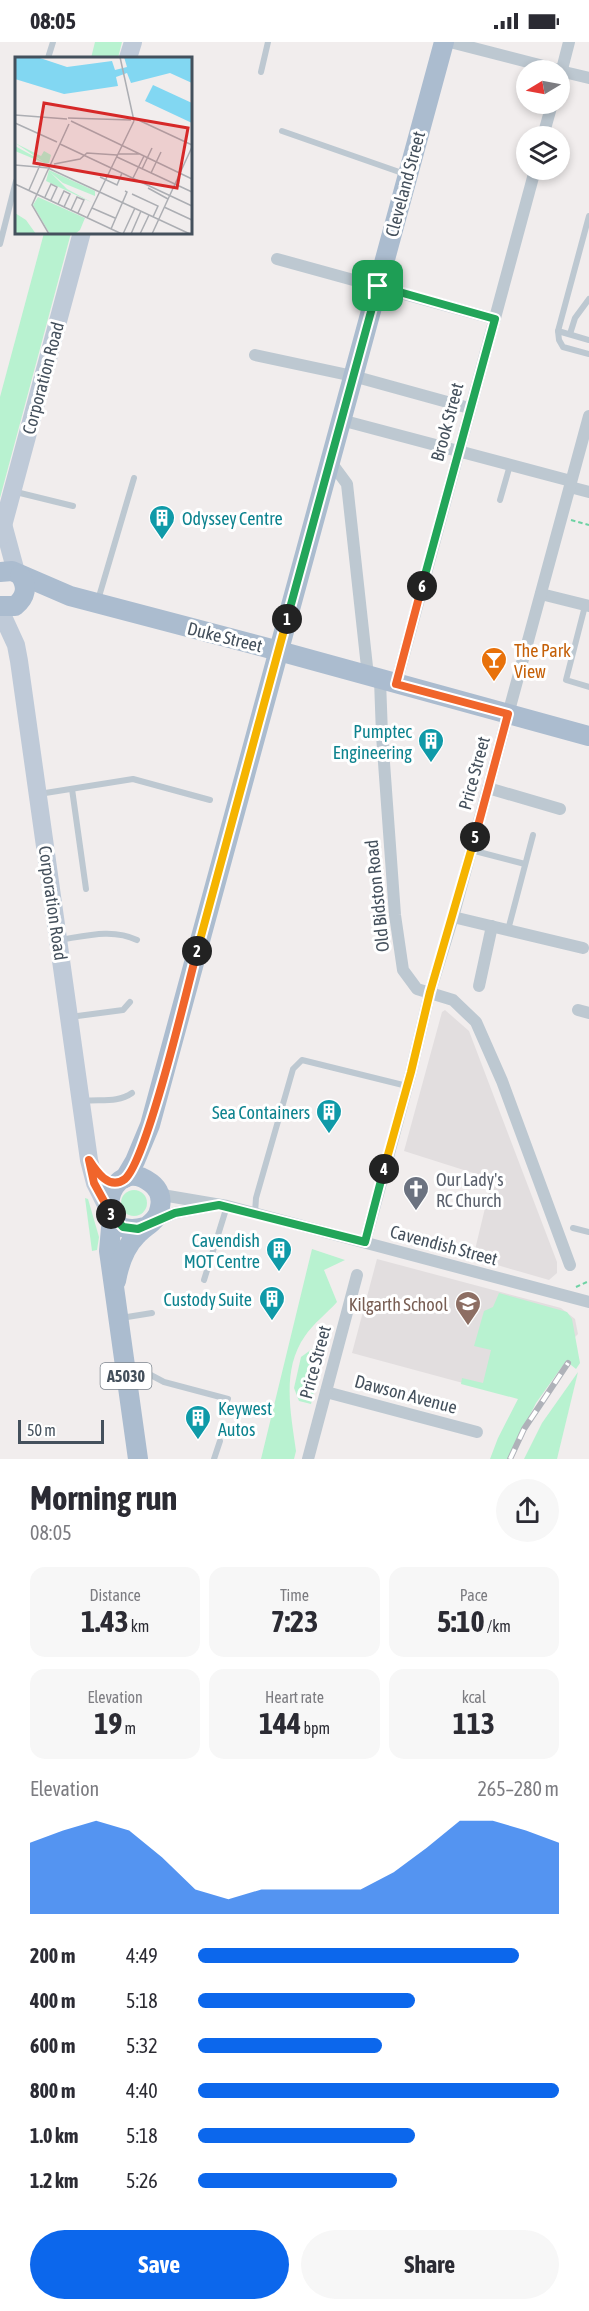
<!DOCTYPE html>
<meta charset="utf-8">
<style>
:root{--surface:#fff;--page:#f7f7f7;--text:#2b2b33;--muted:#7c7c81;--accent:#0c67ec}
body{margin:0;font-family:"Asap Condensed",sans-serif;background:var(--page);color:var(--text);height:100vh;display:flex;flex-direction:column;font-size:22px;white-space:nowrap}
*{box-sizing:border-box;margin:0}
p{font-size:20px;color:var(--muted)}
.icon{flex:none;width:33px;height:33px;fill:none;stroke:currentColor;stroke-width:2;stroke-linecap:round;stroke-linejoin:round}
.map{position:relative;height:1417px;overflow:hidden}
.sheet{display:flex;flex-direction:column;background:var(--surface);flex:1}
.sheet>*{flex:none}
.needle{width:39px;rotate:260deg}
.fabs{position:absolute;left:516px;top:18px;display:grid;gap:12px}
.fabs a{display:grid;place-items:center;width:54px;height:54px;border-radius:50%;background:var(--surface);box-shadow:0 3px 9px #0003;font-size:30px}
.scale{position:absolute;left:18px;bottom:15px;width:86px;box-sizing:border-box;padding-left:6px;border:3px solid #44505c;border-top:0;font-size:16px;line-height:21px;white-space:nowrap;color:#44505c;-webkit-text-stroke:4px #fff;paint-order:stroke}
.pin{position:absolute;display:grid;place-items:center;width:51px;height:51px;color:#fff;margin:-26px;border-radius:12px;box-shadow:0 3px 9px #0006}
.km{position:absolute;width:30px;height:30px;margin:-15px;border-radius:50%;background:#222;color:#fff;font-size:16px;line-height:30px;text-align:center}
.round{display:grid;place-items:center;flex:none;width:63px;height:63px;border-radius:32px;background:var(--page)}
.head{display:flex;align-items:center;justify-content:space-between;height:102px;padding:0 30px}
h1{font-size:33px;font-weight:700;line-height:45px}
.stats{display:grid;grid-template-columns:repeat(3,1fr);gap:9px;height:102px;padding:6px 30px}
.stats div{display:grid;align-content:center;border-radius:15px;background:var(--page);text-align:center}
.stats b{font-size:30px;font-weight:700}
.stats small{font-size:16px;font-weight:400}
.stats p{font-size:16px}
.chart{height:168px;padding:12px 30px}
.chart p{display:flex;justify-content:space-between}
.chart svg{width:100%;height:108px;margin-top:6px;fill:var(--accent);opacity:.7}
.primary-button{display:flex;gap:12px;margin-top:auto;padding:12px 30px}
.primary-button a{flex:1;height:69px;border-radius:36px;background:var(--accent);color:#fff;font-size:24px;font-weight:700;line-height:69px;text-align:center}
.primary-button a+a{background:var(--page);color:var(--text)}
ul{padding:0 30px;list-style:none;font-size:20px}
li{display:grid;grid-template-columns:96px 72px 1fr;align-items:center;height:45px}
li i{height:15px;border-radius:8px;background:var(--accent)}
.status{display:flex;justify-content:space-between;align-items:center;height:42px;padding:0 30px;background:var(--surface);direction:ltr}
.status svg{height:16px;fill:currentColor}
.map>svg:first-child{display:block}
.education{fill:#e2dedf}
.green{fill:#b8f2d0}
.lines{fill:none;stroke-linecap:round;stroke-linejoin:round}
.path{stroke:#6ed2a4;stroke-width:2;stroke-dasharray:4.5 3;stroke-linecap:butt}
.lane{stroke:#bdc8d1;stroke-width:6}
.street{stroke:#bdc8d1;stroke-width:12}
.secondary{stroke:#bfcad8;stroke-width:18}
.primary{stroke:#abbccf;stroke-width:20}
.rail-casing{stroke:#afb2b9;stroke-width:6}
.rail{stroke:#fff;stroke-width:4;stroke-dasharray:11;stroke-linecap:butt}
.split-1-casing{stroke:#fff;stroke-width:12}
.split-2-casing{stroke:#fff;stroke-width:12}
.split-3-casing{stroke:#fff;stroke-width:12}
.split-4-casing{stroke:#fff;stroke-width:12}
.split-5-casing{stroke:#fff;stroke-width:12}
.split-6-casing{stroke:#fff;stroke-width:12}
.split-7-casing{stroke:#fff;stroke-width:12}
.split-1{stroke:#22a559;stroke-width:8}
.split-2{stroke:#f5b400;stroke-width:8}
.split-3{stroke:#f0652b;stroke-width:8}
.split-4{stroke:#22a559;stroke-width:8}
.split-5{stroke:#f5b400;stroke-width:8}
.split-6{stroke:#f0652b;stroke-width:8}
.split-7{stroke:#22a559;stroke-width:8}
.labels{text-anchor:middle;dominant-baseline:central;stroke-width:6;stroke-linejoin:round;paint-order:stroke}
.shield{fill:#fff;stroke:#7c848d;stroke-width:1.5}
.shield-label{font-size:16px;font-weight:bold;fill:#44505c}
.street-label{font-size:18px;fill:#44505c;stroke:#fff}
.culture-label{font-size:18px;fill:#0d838f;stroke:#fff;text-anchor:end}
.food-label{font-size:18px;fill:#c56008;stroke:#fff;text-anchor:start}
.worship-label{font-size:18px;fill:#5b616d;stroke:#fff;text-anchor:start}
.education-label{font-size:18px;fill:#785e54;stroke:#fff;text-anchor:end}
.inset-road{fill:none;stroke:#acaeb3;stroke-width:1.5}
.view{fill:#d62828;fill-opacity:0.15;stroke:#d62828;stroke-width:3}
.inset-edge{fill:none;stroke:#44505c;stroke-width:3}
</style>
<div class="status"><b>08:05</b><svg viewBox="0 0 49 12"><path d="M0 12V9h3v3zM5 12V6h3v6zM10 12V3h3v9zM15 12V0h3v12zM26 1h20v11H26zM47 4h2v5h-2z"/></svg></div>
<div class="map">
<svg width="589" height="1417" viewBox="0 0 589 1417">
<rect width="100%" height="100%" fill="#f1eded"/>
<!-- education -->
<g class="education">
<path d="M445 968 469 989 557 1220V1231L549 1238 473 1216 492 1137 404 1109 442 970Z"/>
<path d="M377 1217 561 1266 575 1277 578 1292 536 1334 522 1357 352 1311Z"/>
</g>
<!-- green -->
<g class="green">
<path d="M95 0H122L118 16H91Z"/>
<path d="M44 191H71L0 456V355Z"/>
<circle cx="134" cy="1161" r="13"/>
<path d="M85 1156 88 1157 99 1195 97 1208 92 1209Z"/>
<path d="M312 1207 345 1218 324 1228 337 1260C327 1271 313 1282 305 1294 281 1328 291 1372 296 1409L294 1417H261Z"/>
<path d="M499 1251 567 1270 572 1277 580 1321 576 1327 566 1319 536 1361 508 1417H490L498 1396 518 1357 461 1342 462 1336 483 1341 491 1308 474 1304 484 1269 493 1265Z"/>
<path d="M312 1307 324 1310 311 1362 299 1359 294 1346 301 1315Z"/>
<path d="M578 1330 557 1417H524L542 1381Z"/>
</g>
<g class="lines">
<!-- path -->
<g class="path">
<path d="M571 478 589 483"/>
<path d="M576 1245 589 1239"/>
</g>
<!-- lane -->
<g class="lane">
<path d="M48 16 53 0"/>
<path d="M261 30 268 0"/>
<path d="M282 89 405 132"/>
<path d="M589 174 558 289 559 298 563 305 589 312"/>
<path d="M0 202 16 139"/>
<path d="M558 289 589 298"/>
<path d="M570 292 575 276 589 257"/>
<path d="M16 450 73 464"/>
<path d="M500 458 510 423"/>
<path d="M98 558 134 436"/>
<path d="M585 564 566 638 589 645"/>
<path d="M72 747 86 847"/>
<path d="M39 752 133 737 210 758"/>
<path d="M471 808 525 822"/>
<path d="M508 888 533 793"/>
<path d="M59 898C85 894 113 886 137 898"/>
<path d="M70 975 123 968 130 960"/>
<path d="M84 1059C100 1057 118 1061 132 1051"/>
<path d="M255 1171 256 1156 293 1027 302 1018 407 1044"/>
<path d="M573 1186 589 1190"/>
<path d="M204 1238 227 1164"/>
<path d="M121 1276 152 1271"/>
<path d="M129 1333 147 1331 164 1340 228 1357"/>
<path d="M214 1417 220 1399"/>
</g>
<!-- street -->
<g class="street">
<path d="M450 0 559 28"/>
<path d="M560 29 589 36"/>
<path d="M560 35 569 0"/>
<path d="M543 94 552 62"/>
<path d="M277 217 495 277"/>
<path d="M255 313 353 334 469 366"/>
<path d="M341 378 571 439"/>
<path d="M330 419 347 442 368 634"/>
<path d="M570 445 589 450"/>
<path d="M541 552 589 564"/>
<path d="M380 638 382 693 395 873 403 928 417 947 453 958 476 980 502 1039 570 1223"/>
<path d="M396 642 535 128"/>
<path d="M488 746 560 767"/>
<path d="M453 875 583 906"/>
<path d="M479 944 492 884"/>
<path d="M578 968 589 971"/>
<path d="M158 1149 168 1154 227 1164 589 1260"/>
<path d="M154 1180 175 1171 212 1164"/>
<path d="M365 1200 411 1030 430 950 453 875 589 374"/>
<path d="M326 1350 477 1390"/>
<path d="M308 1417 357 1233"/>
</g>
<!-- secondary -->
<g class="secondary">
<path d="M128 16 133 0"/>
<path d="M3 482 16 530"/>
<path d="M0 495 82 190"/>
<path d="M0 568 16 603 19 619 89 1118 95 1141 109 1169"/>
</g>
<!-- primary -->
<g class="primary">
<path d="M0 530 12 529 70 554 279 609 589 694"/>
<path d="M0 564H15C26 555 28 545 20 533"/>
<path d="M125 1136 135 1119 150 1083 444 0"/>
<path d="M112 1175 109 1209 138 1417"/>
<path d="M116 1239C119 1222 125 1205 137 1193 146 1183 158 1180 160 1165 162 1156 159 1147 151 1141 108 1108 86 1201 145 1185"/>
</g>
<defs>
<path id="rail" d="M510 1417 524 1387 568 1321"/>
</defs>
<!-- rail casing -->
<use href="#rail" class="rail-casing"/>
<!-- rail -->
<use href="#rail" class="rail"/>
</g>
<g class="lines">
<defs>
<path id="split-1" d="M287 577 378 244"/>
<path id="split-2" d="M197 909 287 577"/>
<path id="split-3" d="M111 1172 94 1141 89 1118C96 1129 109 1149 125 1137 147 1118 187 947 197 909"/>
<path id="split-4" d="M111 1172 123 1185 138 1187 175 1171 219 1163 365 1200 384 1127"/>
<path id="split-5" d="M384 1127 411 1030 430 950 475 795"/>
<path id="split-6" d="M422 544 396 642 508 672 475 795"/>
<path id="split-7" d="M378 244 495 277 422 544"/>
</defs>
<!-- split-1 casing -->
<use href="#split-1" class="split-1-casing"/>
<!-- split-2 casing -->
<use href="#split-2" class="split-2-casing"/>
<!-- split-3 casing -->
<use href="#split-3" class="split-3-casing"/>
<!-- split-4 casing -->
<use href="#split-4" class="split-4-casing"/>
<!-- split-5 casing -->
<use href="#split-5" class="split-5-casing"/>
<!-- split-6 casing -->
<use href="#split-6" class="split-6-casing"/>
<!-- split-7 casing -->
<use href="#split-7" class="split-7-casing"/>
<!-- split-1 -->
<use href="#split-1" class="split-1"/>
<!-- split-2 -->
<use href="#split-2" class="split-2"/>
<!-- split-3 -->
<use href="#split-3" class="split-3"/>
<!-- split-4 -->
<use href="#split-4" class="split-4"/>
<!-- split-5 -->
<use href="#split-5" class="split-5"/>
<!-- split-6 -->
<use href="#split-6" class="split-6"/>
<!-- split-7 -->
<use href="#split-7" class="split-7"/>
</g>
<!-- icons -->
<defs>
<symbol id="building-pin" viewBox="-11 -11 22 30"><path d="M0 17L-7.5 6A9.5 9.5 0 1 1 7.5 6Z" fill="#0f9aa8" stroke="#fff"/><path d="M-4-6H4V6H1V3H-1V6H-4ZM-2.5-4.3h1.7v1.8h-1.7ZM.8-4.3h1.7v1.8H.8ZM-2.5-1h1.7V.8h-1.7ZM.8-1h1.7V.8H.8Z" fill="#fff"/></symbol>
<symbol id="bar-pin" viewBox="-11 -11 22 30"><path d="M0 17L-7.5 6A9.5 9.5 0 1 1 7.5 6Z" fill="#e8710a" stroke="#fff"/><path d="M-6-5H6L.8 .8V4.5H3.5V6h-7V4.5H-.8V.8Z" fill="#fff"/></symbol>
<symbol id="church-pin" viewBox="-11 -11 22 30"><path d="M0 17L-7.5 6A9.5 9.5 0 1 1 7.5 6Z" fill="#6b7280" stroke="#fff"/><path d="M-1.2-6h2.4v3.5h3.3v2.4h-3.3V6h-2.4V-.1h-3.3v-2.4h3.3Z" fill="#fff"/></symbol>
<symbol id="school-pin" viewBox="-11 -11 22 30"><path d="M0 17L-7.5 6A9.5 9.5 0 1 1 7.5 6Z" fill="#8d6e63" stroke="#fff"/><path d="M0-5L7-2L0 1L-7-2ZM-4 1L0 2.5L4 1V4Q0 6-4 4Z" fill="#fff"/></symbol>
</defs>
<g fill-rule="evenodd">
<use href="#building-pin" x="147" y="461" width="30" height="40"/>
<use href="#bar-pin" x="479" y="603" width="30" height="40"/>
<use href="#building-pin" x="416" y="684" width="30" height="40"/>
<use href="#building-pin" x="314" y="1055" width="30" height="40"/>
<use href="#church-pin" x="401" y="1132" width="30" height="40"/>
<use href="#building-pin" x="264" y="1193" width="30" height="40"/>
<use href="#building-pin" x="257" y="1242" width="30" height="40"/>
<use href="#school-pin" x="453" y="1247" width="30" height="40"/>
<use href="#building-pin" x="183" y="1361" width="30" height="40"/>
</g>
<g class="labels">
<!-- shield labels -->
<rect class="shield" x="100.5" y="1321" width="51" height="26" rx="4.5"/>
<g class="shield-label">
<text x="126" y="1334">A5030</text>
</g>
<!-- street labels -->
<g class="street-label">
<text transform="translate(405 142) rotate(-75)">Cleveland Street</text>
<text transform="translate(43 336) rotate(-75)">Corporation Road</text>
<text transform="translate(447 380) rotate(-75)">Brook Street</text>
<text transform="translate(225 595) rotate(14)">Duke Street</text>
<text transform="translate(474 731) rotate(-75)">Price Street</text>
<text transform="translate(377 854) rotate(-96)">Old Bidston Road</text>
<text transform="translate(53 861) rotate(82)">Corporation Road</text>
<text transform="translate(444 1203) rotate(15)">Cavendish Street</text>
<text transform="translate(315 1320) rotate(-75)">Price Street</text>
<text transform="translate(406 1352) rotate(15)">Dawson Avenue</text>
</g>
<!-- culture labels -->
<g class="culture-label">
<text x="182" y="476" text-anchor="start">Odyssey Centre</text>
<text x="412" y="689">Pumptec<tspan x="412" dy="21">Engineering</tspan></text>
<text x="310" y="1070">Sea Containers</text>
<text x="260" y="1198">Cavendish<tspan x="260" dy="21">MOT Centre</tspan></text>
<text x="252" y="1257">Custody Suite</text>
<text x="218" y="1366" text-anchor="start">Keywest<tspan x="218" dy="21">Autos</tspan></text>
</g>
<!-- food labels -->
<g class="food-label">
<text x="514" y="608">The Park<tspan x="514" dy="21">View</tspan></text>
</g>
<!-- worship labels -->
<g class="worship-label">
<text x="436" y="1137">Our Lady's<tspan x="436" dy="21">RC Church</tspan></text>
</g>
<!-- education labels -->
<g class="education-label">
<text x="448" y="1262">Kilgarth School</text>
</g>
</g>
<!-- overview -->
<g transform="translate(15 15)">
<rect width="177" height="177" fill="#f1eded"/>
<path d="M0 86 26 99 29 94 36 98 34 106H29L0 94V89L29 105ZM34 113 80 134V139L48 126 35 115 52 132 78 146 31 124ZM23 140 70 161 65 173 60 177H35L18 148ZM0 156 11 163 21 177H0Z" fill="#b8f2d0"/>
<path d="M0 0H22L52 10 97 4 100 13 112 10 109 0H177V26L155 16 116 26 112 16 101 20 103 29 49 37 0 22ZM138 28 177 46V66L130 44Z" fill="#82d7f2"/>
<path class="inset-road" d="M105 0 119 64M0 58 52 62M53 61 116 63M119 61 177 88M56 64 177 122M0 66 42 85M45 87 177 149M103 97H125M102 100 177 135M39 107 65 102 72 96 102 98M0 108 34 111M33 111 175 177M127 112 137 91M136 116 146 95M85 120 102 128 107 116M118 121 129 99M0 127 107 177M133 131 153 142M14 133 25 108M117 137 143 149 138 160M30 140 36 127 42 130 36 143M43 147 49 134 55 137 49 150M149 150 177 163M77 151 100 161M56 153 62 140 69 143 63 156M72 161 119 64M96 172 112 135 110 134M34 177 17 148 54 67M108 177 120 151M116 177 126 154M125 177 134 158M137 177 177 90"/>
<path class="view" d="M29 46 173 71 162 131 19 106Z"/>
<rect width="177" height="177" class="inset-edge"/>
</g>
</svg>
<div class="fabs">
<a><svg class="needle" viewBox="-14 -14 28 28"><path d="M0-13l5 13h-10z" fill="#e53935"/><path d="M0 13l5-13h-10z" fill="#7c7c81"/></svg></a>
<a><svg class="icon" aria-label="layers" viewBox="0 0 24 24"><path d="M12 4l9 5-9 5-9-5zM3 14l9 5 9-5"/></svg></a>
</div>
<div class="scale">50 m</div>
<div class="pin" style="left:378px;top:244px;background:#1e9e55"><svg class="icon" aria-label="arrive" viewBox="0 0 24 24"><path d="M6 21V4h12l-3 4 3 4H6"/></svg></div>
<b class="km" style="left:287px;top:577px">1</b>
<b class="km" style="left:197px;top:909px">2</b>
<b class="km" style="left:111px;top:1172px">3</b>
<b class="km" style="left:384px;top:1127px">4</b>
<b class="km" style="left:475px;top:795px">5</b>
<b class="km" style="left:422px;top:544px">6</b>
</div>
<section class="sheet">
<div class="head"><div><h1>Morning run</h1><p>08:05</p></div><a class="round"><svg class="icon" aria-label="share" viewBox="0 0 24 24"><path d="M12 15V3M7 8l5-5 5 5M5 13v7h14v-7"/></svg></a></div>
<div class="stats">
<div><p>Distance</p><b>1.43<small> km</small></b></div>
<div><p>Time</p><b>7:23</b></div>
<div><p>Pace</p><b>5:10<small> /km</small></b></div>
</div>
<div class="stats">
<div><p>Elevation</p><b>19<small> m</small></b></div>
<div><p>Heart rate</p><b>144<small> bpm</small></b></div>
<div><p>kcal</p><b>113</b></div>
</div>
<div class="chart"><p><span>Elevation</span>265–280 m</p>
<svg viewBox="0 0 160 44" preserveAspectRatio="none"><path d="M0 44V15L10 10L20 6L30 10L40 21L50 34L60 38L70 34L80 34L90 34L100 34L110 27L120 17L130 6L140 6L150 10L160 15V44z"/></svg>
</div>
<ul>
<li><b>200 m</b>4:49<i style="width:89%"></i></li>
<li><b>400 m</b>5:18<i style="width:60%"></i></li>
<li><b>600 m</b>5:32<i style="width:51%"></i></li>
<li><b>800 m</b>4:40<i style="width:100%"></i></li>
<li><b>1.0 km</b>5:18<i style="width:60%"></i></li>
<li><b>1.2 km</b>5:26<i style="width:55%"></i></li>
</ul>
<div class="primary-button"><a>Save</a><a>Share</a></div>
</section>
